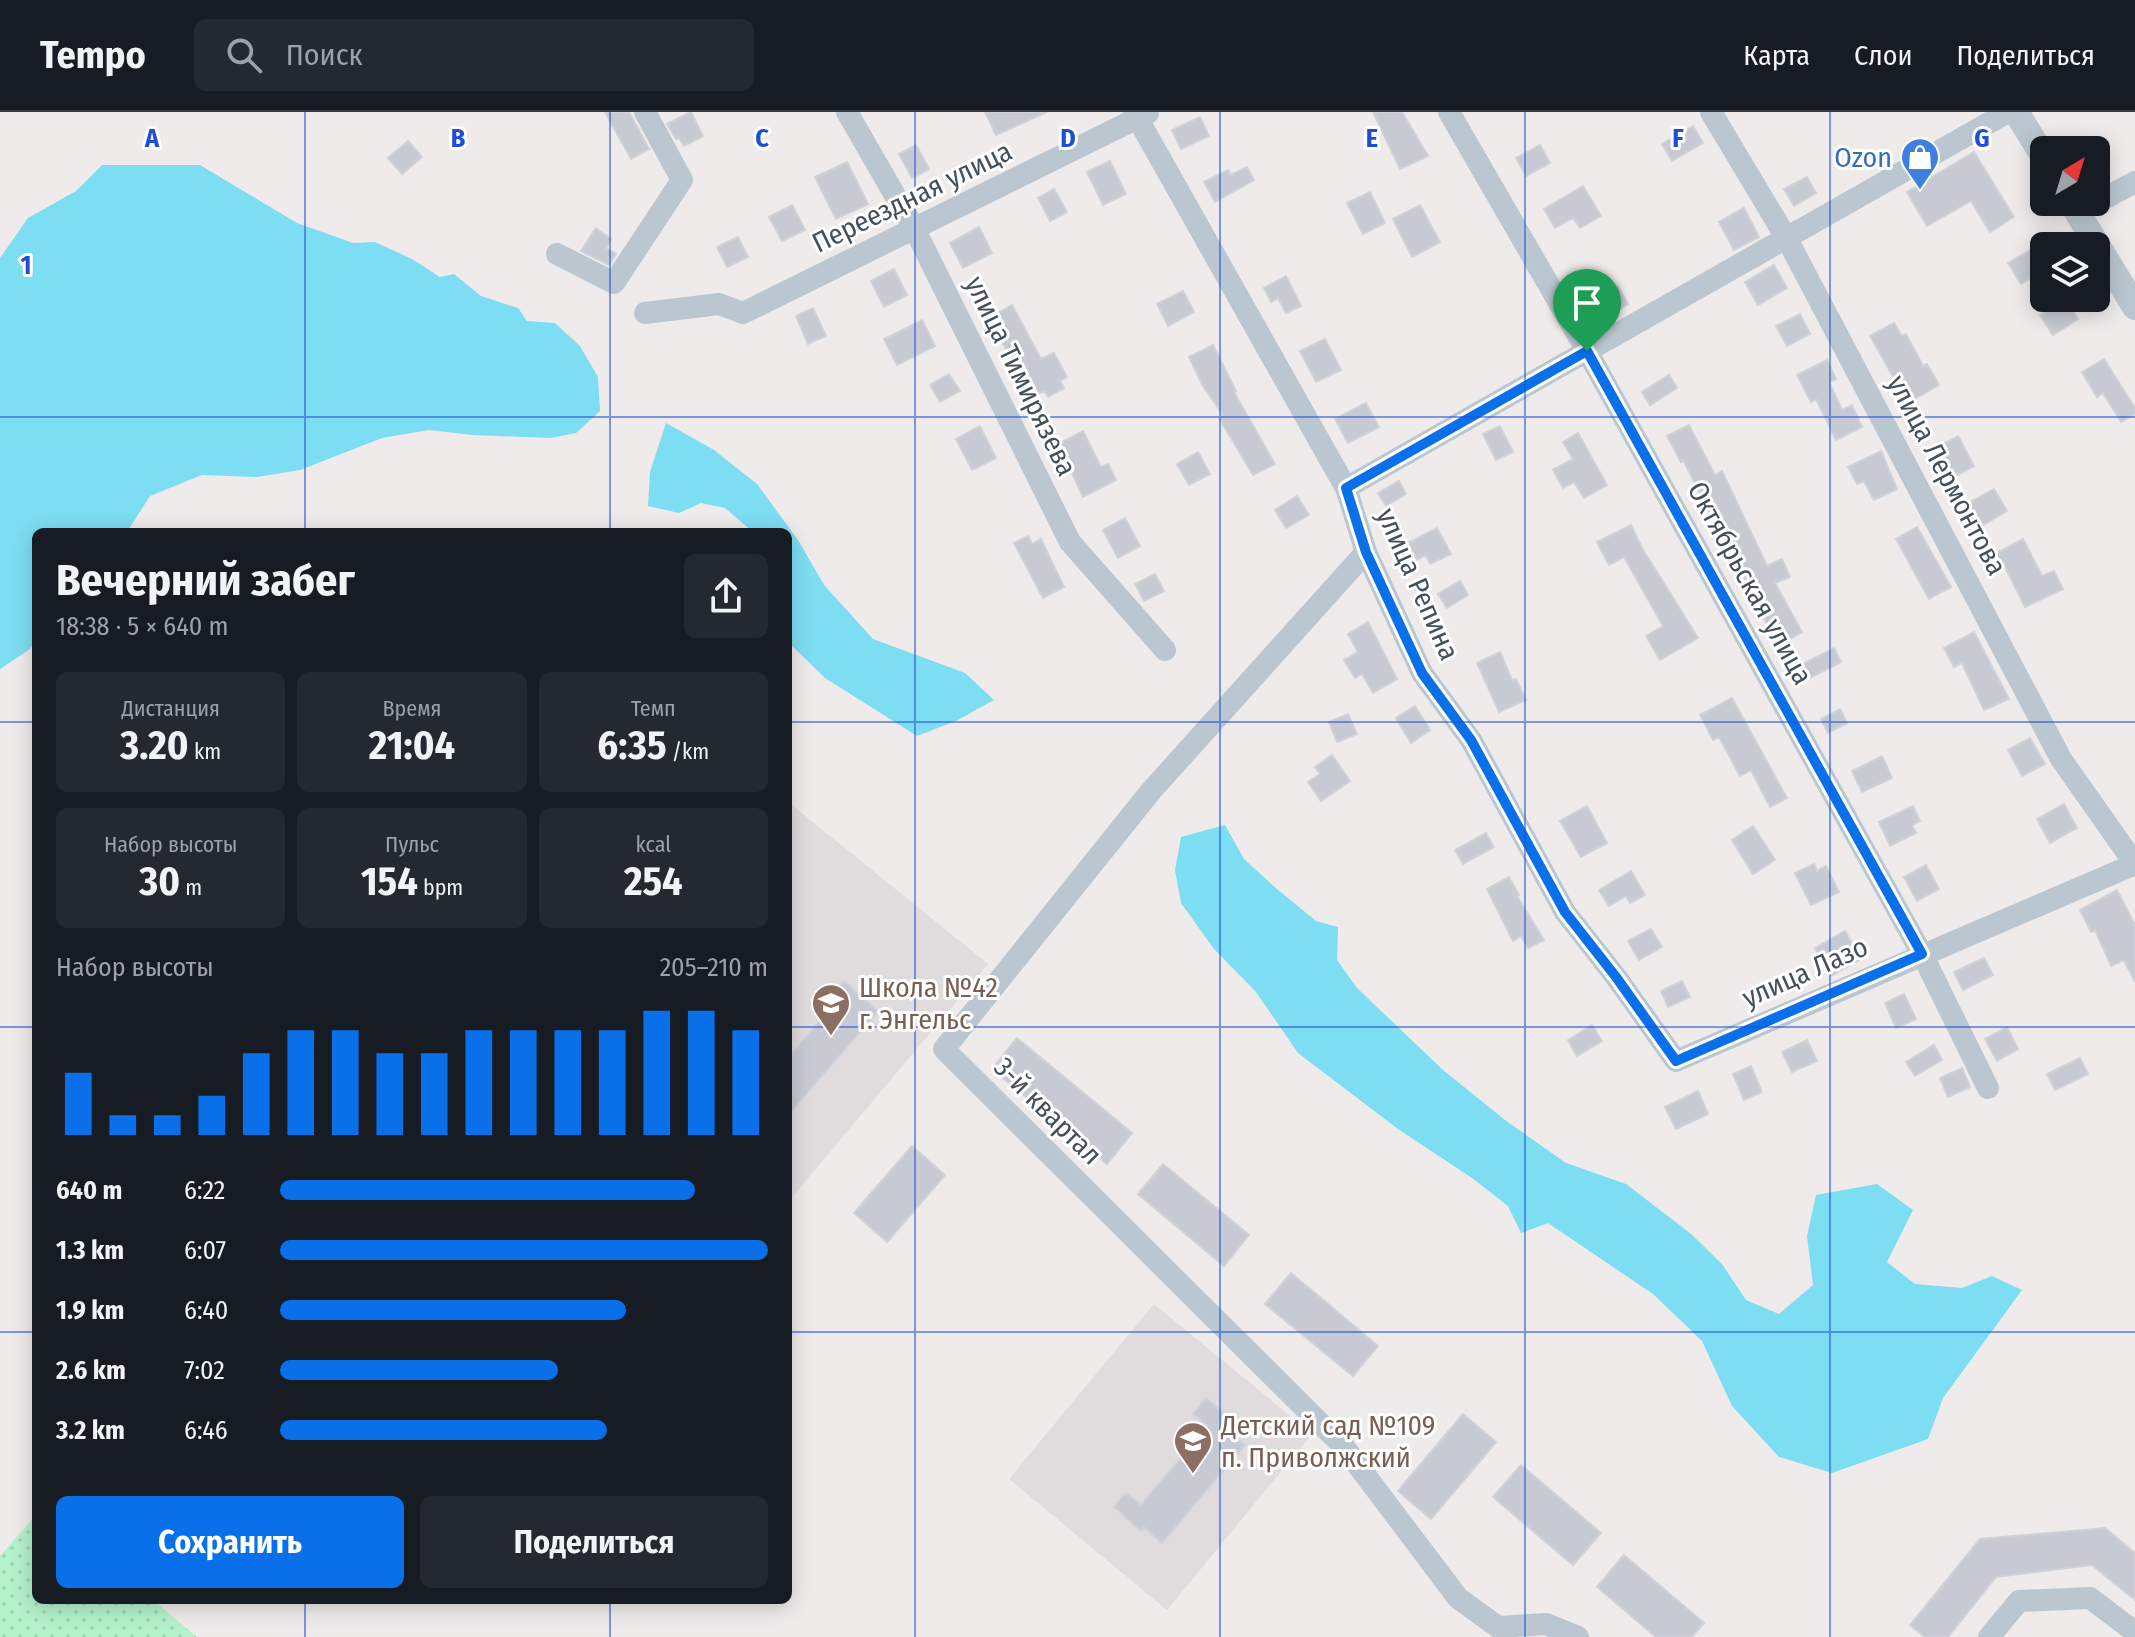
<!DOCTYPE html>
<html lang="ru">
<meta charset="utf-8">
<style>
:root{--surface:#171b24;--page:#242831;--text:#f1f3f6;--muted:#9ea1a6;--line:#363941;--accent:#0a70ea}
body{margin:0;font-family:"Fira Sans Condensed",sans-serif;background:var(--page);color:var(--text);height:100vh;display:flex;flex-direction:column;font-size:30px;white-space:nowrap}
*{box-sizing:border-box;margin:0}
p{font-size:26px;color:var(--muted)}
.icon{flex:none;width:44px;height:44px;fill:none;stroke:currentColor;stroke-width:2;stroke-linecap:round;stroke-linejoin:round}
.map{position:relative;flex:1;overflow:hidden}
.panel{position:absolute;left:32px;top:416px;width:760px;height:1076px;display:flex;flex-direction:column;background:var(--surface);border-radius:12px;box-shadow:0 4px 20px #0003}
.panel>*{flex:none}
.needle{width:52px;rotate:38deg}
.tools{position:absolute;left:2030px;top:24px;display:grid;gap:16px}
.tools a{display:grid;place-items:center;width:80px;height:80px;border-radius:12px;background:var(--surface);box-shadow:0 4px 20px #0003;font-size:40px}
.pin{position:absolute;display:grid;place-items:center;width:68px;height:68px;color:#fff;margin:-82px -34px;border-radius:50% 50% 50% 0;rotate:-45deg;box-shadow:0 0 8px #0007}
.pin .icon{rotate:45deg}
.round{display:grid;place-items:center;flex:none;width:84px;height:84px;border-radius:12px;background:var(--page)}
.overview{display:flex;align-items:center;justify-content:space-between;height:136px;padding:0 24px}
h1{font-size:44px;font-weight:700;line-height:60px}
.figures{display:grid;grid-template-columns:repeat(3,1fr);gap:12px;height:136px;padding:8px 24px}
.figures div{display:grid;align-content:center;border-radius:12px;background:var(--page);text-align:center}
.figures b{font-size:40px;font-weight:700}
.figures small{font-size:22px;font-weight:400}
.figures p{font-size:22px}
.chart{height:224px;padding:16px 24px}
.chart p{display:flex;justify-content:space-between}
.chart svg{width:100%;height:144px;margin-top:8px;stroke:var(--accent);stroke-width:6}
.cta{display:flex;gap:16px;margin-top:auto;padding:16px 24px}
.cta a{flex:1;height:92px;border-radius:12px;background:var(--accent);color:#fff;font-size:32px;font-weight:700;line-height:92px;text-align:center}
.cta a+a{background:var(--page);color:var(--text)}
ul{padding:0 24px;list-style:none;font-size:26px}
li{display:grid;grid-template-columns:128px 96px 1fr;align-items:center;height:60px}
li i{height:20px;border-radius:10px;background:var(--accent)}
header{display:flex;align-items:center;gap:48px;box-sizing:border-box;height:112px;padding:0 40px;background:var(--surface);border-bottom:2px solid var(--line)}
header strong{font-size:38px}
nav{display:flex;gap:44px;margin-inline-start:auto;font-size:28px}
.search{width:560px;height:72px;background:var(--page);display:flex;align-items:center;gap:20px;box-sizing:border-box;padding:0 28px;border-radius:12px;color:var(--muted);font-size:30px}
.map>svg:first-child{display:block}
.education{fill:#e0dcdd}
.green{fill:url(#green-dots)}
.water{fill:#7dddf3}
.building{fill:#c7cad2;stroke:#cfd2d8;stroke-width:2}
.lines{fill:none;stroke-linecap:round;stroke-linejoin:round}
.minor{stroke:#bbc7d0;stroke-width:22}
.tertiary{stroke:#bbc7d0;stroke-width:26}
.route-casing{stroke:#fff;stroke-width:16}
.route{stroke:#0a70ea;stroke-width:10}
.grid{fill:none;stroke:#1d4ed8;stroke-width:2;stroke-opacity:0.55}
.labels{text-anchor:middle;dominant-baseline:central;stroke-width:6;stroke-linejoin:round;paint-order:stroke}
.shop-label{font-size:28px;fill:#366cbe;stroke:#fff;text-anchor:end}
.street-label{font-size:28px;fill:#43505a;stroke:#fff}
.education-label{font-size:28px;fill:#785e54;stroke:#fff;text-anchor:start}
.grid-label{font-size:26px;text-anchor:middle;font-weight:bold;fill:#1d4ed8;stroke:#fff;stroke-width:6;stroke-linejoin:round;paint-order:stroke}
</style>
<header>
<strong>Tempo</strong>
<div class="search"><svg class="icon" aria-label="search" viewBox="0 0 24 24"><circle cx="10" cy="10" r="6"/><path d="M15 15l6 6"/></svg>Поиск</div>
<nav><a>Карта</a><a>Слои</a><a>Поделиться</a></nav>
</header>
<div class="map">
<svg width="2135" height="1525" viewBox="0 0 2135 1525">
<defs>
<pattern id="green-dots" width="8" height="8" patternUnits="userSpaceOnUse" patternTransform="scale(2)"><rect width="8" height="8" fill="#b4f2cb"/><path d="M2 2h.1M6 6h.1" fill="none" stroke="#9cd1b1" stroke-width="1.8" stroke-linecap="round"/></pattern>
</defs>
<rect width="100%" height="100%" fill="#efebeb"/>
<!-- education -->
<g class="education">
<path d="M788 690 988 852 788 1090Z"/>
<path d="M1154 1192 1312 1322 1167 1498 1009 1367Z"/>
</g>
<!-- green -->
<path class="green" d="M36 1403V1488H153L197 1525H0V1444Z"/>
<!-- water -->
<g class="water">
<path d="M102 53H200L297 111 353 131 375 130 412 147 440 165 454 162 481 184 518 196 527 209 555 211 580 234 598 265 600 299 576 321 551 326 472 323 429 318 382 326 300 358 257 365 202 363 150 384 127 420H36V528L30 537 0 557V146L28 106 76 79Z"/>
<path d="M666 311 714 338 757 372 798 428 824 473 873 527 965 561 994 588 956 609 917 624 825 566 788 530V420H753L725 396 701 391 679 401 648 394 650 360Z"/>
<path d="M1225 713 1244 747 1277 777 1316 809 1338 815 1337 848 1357 876 1443 958 1505 1008 1566 1051 1626 1072 1690 1121 1722 1152 1746 1188 1779 1202 1813 1173 1807 1124 1816 1083 1877 1072 1913 1098 1887 1150 1915 1172 1962 1176 1992 1164 2022 1178 1943 1286 1928 1327 1832 1361 1779 1345 1732 1294 1702 1229 1653 1182 1548 1111 1521 1121 1508 1094 1472 1066 1398 1017 1298 941 1256 880 1214 837 1181 791 1175 758 1181 725Z"/>
</g>
<!-- building -->
<g class="building">
<path d="M605 0H629L649 37 631 47Z"/>
<path d="M691 0 703 24 684 34 679 26 676 27 667 12Z"/>
<path d="M985 0H1047L996 23Z"/>
<path d="M1373 0H1402L1428 44 1400 57Z"/>
<path d="M1200 5 1209 24 1181 37 1172 18Z"/>
<path d="M1693 14 1703 31 1672 49 1662 32Z"/>
<path d="M408 29 422 45 402 62 388 46Z"/>
<path d="M916 33 929 57 912 66 899 42Z"/>
<path d="M1540 33 1550 51 1526 64 1516 46Z"/>
<path d="M1974 40 2014 105 1990 120 1971 89 1927 114 1907 80Z"/>
<path d="M1110 49 1126 82 1103 93 1087 60Z"/>
<path d="M847 50 868 92 836 107 815 65Z"/>
<path d="M1247 55 1254 68 1215 90 1204 70 1228 58 1231 63Z"/>
<path d="M1807 65 1816 81 1794 94 1784 77Z"/>
<path d="M1583 74 1601 104 1580 116 1573 106 1555 116 1544 97Z"/>
<path d="M1054 77 1067 100 1050 109 1038 86Z"/>
<path d="M1370 80 1385 111 1363 122 1347 91Z"/>
<path d="M792 93 805 118 782 129 769 105Z"/>
<path d="M1420 93 1440 130 1412 145 1393 107Z"/>
<path d="M1744 96 1759 125 1734 138 1719 110Z"/>
<path d="M979 115 992 141 963 156 950 131Z"/>
<path d="M596 116 611 127 606 136 616 142 609 153 581 139Z"/>
<path d="M738 125 748 145 727 155 717 135Z"/>
<path d="M2034 136 2044 153V158L2021 172 2008 151Z"/>
<path d="M1774 153 1787 176 1758 193 1745 170Z"/>
<path d="M894 157 907 183 884 195 871 169Z"/>
<path d="M1286 164 1301 194 1286 201 1278 186 1271 190 1264 176Z"/>
<path d="M1618 174 1628 192 1601 206 1591 189Z"/>
<path d="M1183 179 1194 200 1168 214 1157 192Z"/>
<path d="M2066 187 2078 207 2053 223 2040 203Z"/>
<path d="M1012 193 1041 247 1054 241 1067 265 1060 269 1064 276 1048 285 1044 279 1032 285 989 206Z"/>
<path d="M813 196 826 224 808 232 796 204Z"/>
<path d="M1800 202 1810 222 1787 234 1776 214Z"/>
<path d="M922 208 935 234 897 253 884 227Z"/>
<path d="M1894 211 1902 224 1906 222 1923 254 1927 252 1939 273 1908 291 1870 224Z"/>
<path d="M1325 227 1341 258 1316 270 1300 239Z"/>
<path d="M1213 233 1236 279 1234 280 1275 352 1253 363 1219 306 1223 303 1203 274 1189 245Z"/>
<path d="M2104 247 2135 296V302L2121 310 2103 281 2097 285 2082 260Z"/>
<path d="M1827 248 1836 267 1829 270 1842 298 1852 293 1862 315 1836 328 1816 287 1811 290 1797 263Z"/>
<path d="M949 262 960 279 940 290 930 273Z"/>
<path d="M1669 263 1677 276 1650 293 1642 280Z"/>
<path d="M1366 291 1379 315 1348 331 1335 307Z"/>
<path d="M1689 313 1715 363 1722 359 1767 454 1782 447 1790 465 1775 471 1802 520 1779 533 1757 494 1736 447 1734 448 1683 348 1681 350 1667 324Z"/>
<path d="M980 314 996 346 972 358 956 327Z"/>
<path d="M1500 314 1513 340 1496 348 1483 322Z"/>
<path d="M1083 319 1101 355 1108 352 1116 368 1083 385 1058 332Z"/>
<path d="M1578 321 1607 373 1584 386 1574 370 1563 376 1553 358 1573 347 1563 330Z"/>
<path d="M1958 324 1974 354 1950 367 1934 337Z"/>
<path d="M1881 339 1897 377 1874 388 1864 369 1857 372 1848 355Z"/>
<path d="M1198 340 1210 362 1189 373 1177 352Z"/>
<path d="M1399 369 1406 382 1386 394 1378 381Z"/>
<path d="M1994 377 2007 399 1980 415 1967 392Z"/>
<path d="M1297 384 1309 403 1286 416 1275 398Z"/>
<path d="M1125 406 1140 434 1118 446 1103 418Z"/>
<path d="M1631 413 1642 436 1698 526 1660 548 1646 524 1663 514 1624 445 1609 453 1597 430Z"/>
<path d="M1917 415 1951 475 1929 487 1896 427Z"/>
<path d="M1437 416 1451 442 1430 452 1426 443 1417 448 1408 431Z"/>
<path d="M1028 424 1032 432 1041 427 1064 475 1043 486 1014 431Z"/>
<path d="M2023 427 2042 464 2054 459 2063 477 2025 495 2005 455 2003 456 1995 442Z"/>
<path d="M1155 462 1164 479 1144 489 1135 472Z"/>
<path d="M1460 469 1468 483 1447 496 1438 482Z"/>
<path d="M1368 510 1397 567 1373 581 1362 562 1355 566 1344 548 1358 540 1348 522Z"/>
<path d="M1974 520 2009 587 1984 598 1962 551 1954 555 1944 536Z"/>
<path d="M1834 536 1841 550 1802 570 1795 556Z"/>
<path d="M1500 540 1512 568 1516 567 1526 588 1499 600 1477 551Z"/>
<path d="M1732 586 1787 686 1770 695 1751 658 1740 664 1719 625 1713 628 1700 603Z"/>
<path d="M1415 594 1430 618 1411 631 1396 606Z"/>
<path d="M1840 597 1847 611 1828 621 1821 607Z"/>
<path d="M1348 602 1357 622 1337 630 1329 610Z"/>
<path d="M2030 626 2045 652 2022 664 2008 638Z"/>
<path d="M1332 643 1350 669 1321 689 1308 670 1320 662 1315 655Z"/>
<path d="M1882 644 1892 666 1862 680 1852 659Z"/>
<path d="M2064 692 2077 716 2050 731 2037 707Z"/>
<path d="M1587 694 1607 731 1581 745 1560 709Z"/>
<path d="M1913 694 1920 709 1912 713 1916 721 1890 734 1879 710Z"/>
<path d="M1753 714 1775 748 1753 762 1732 728Z"/>
<path d="M1486 721 1494 735 1463 752 1455 738Z"/>
<path d="M1814 752 1817 759 1826 754 1839 780 1811 793 1795 761Z"/>
<path d="M1926 753 1939 777 1917 789 1904 765Z"/>
<path d="M1631 759 1645 783 1630 791 1626 784 1609 794 1599 778Z"/>
<path d="M1509 765 1519 783 1517 784 1544 828 1528 836 1521 824 1513 829 1487 777Z"/>
<path d="M2117 778 2135 813V870L2124 848 2111 854 2095 818 2091 820 2080 798Z"/>
<path d="M1651 817 1662 835 1639 848 1628 829Z"/>
<path d="M1845 819 1861 847 1831 864 1815 836Z"/>
<path d="M1984 846 1993 863 1963 878 1954 860Z"/>
<path d="M844 869 878 899 788 1003V946L824 904 818 899Z"/>
<path d="M1682 869 1690 885 1668 895 1661 879Z"/>
<path d="M1904 882 1916 907 1896 916 1885 891Z"/>
<path d="M1592 913 1602 929 1577 944 1568 928Z"/>
<path d="M2007 915 2018 937 1997 949 1985 927Z"/>
<path d="M1017 926 1132 1021 1107 1052 992 957Z"/>
<path d="M1807 928 1817 949 1792 960 1782 940Z"/>
<path d="M1934 933 1942 948 1915 964 1906 950Z"/>
<path d="M2080 946 2088 962 2055 978 2047 962Z"/>
<path d="M1751 954 1762 980 1744 988 1733 962Z"/>
<path d="M1962 956 1970 975 1948 985 1940 966Z"/>
<path d="M1698 979 1708 1002 1676 1017 1665 995Z"/>
<path d="M912 1034 945 1063 887 1130 854 1101Z"/>
<path d="M1163 1052 1249 1123 1224 1154 1138 1082Z"/>
<path d="M1291 1161 1378 1234 1353 1264 1265 1192Z"/>
<path d="M1206 1286 1234 1310 1227 1318 1245 1333 1162 1431 1144 1415 1141 1419 1114 1395 1126 1381 1141 1393 1208 1314 1193 1302Z"/>
<path d="M1463 1302 1496 1330 1431 1407 1398 1379Z"/>
<path d="M1521 1353 1601 1421 1573 1453 1493 1385Z"/>
<path d="M2105 1416 2135 1441V1488L2092 1453 1996 1465 1948 1525H1925L1910 1513 1980 1427Z"/>
<path d="M1624 1443 1704 1511 1692 1525H1656L1597 1475Z"/>
</g>
<g class="lines">
<!-- minor -->
<g class="minor">
<path d="M847 0 915 118 1070 430 1165 538"/>
<path d="M1134 0 1346 376 1366 440 1422 561 1471 628 1565 800 1616 865 1676 949 2135 752 2061 647 1787 127 1711 0"/>
<path d="M1449 0 1587 239 1922 842 1988 976"/>
<path d="M2078 101 2135 70"/>
<path d="M557 142 614 171 682 68 645 0"/>
<path d="M645 201 719 192 743 201 1148 1"/>
<path d="M1346 376 2008 0"/>
<path d="M1366 440 1151 679 944 937 1344 1335 1458 1486 1498 1515 1546 1512 1578 1525"/>
<path d="M1989 1525 2019 1489 2090 1486 2135 1520"/>
</g>
<!-- tertiary -->
<g class="tertiary">
<path d="M2016 0 2044 45"/>
<path d="M2071 90 2135 195"/>
</g>
</g>
<g class="lines">
<defs>
<path id="route" d="M1587 239 1922 842 1676 949 1616 865 1565 800 1471 628 1422 561 1366 440 1346 376Z"/>
</defs>
<!-- route casing -->
<use href="#route" class="route-casing"/>
<!-- route -->
<use href="#route" class="route"/>
</g>
<!-- grid -->
<path class="grid" d="M305 0V420M610 0V420M915 0V1525M1220 0V1525M1525 0V1525M1830 0V1525M0 305H2135M0 610H36M788 610H2135M0 915H36M788 915H2135M0 1220H36M788 1220H2135M305 1488V1525M610 1488V1525"/>
<!-- icons -->
<defs>
<symbol id="shop-pin" viewBox="-11 -11 22 30"><path d="M0 17L-7.5 6A9.5 9.5 0 1 1 7.5 6Z" fill="#3f7fe0" stroke="#fff"/><path d="M-5-2.5h2.3a2.7 3.5 0 0 1 5.4 0H5L5.5 6h-11ZM-1.5-2.5h3a1.5 2.3 0 0 0-3 0Z" fill="#fff"/></symbol>
<symbol id="school-pin" viewBox="-11 -11 22 30"><path d="M0 17L-7.5 6A9.5 9.5 0 1 1 7.5 6Z" fill="#8d6e63" stroke="#fff"/><path d="M0-5L7-2L0 1L-7-2ZM-4 1L0 2.5L4 1V4Q0 6-4 4Z" fill="#fff"/></symbol>
</defs>
<g fill-rule="evenodd">
<use href="#shop-pin" x="1898" y="23" width="44" height="60"/>
<use href="#school-pin" x="809" y="869" width="44" height="60"/>
<use href="#school-pin" x="1171" y="1307" width="44" height="60"/>
</g>
<g class="labels">
<!-- shop labels -->
<g class="shop-label">
<text x="1892" y="45">Ozon</text>
</g>
<!-- street labels -->
<g class="street-label">
<text transform="translate(912 85) rotate(-26)">Переездная улица</text>
<text transform="translate(1021 264) rotate(64)">улица Тимирязева</text>
<text transform="translate(1947 363) rotate(62)">улица Лермонтова</text>
<text transform="translate(1750 471) rotate(61)">Октябрьская улица</text>
<text transform="translate(1418 472) rotate(66)">улица Репина</text>
<text transform="translate(1805 860) rotate(-24)">улица Лазо</text>
<text transform="translate(1048 999) rotate(45)">3-й квартал</text>
</g>
<!-- education labels -->
<g class="education-label">
<text x="859" y="875">Школа №42<tspan x="859" dy="32">г. Энгельс</tspan></text>
<text x="1221" y="1313">Детский сад №109<tspan x="1221" dy="32">п. Приволжский</tspan></text>
</g>
</g>
<g class="grid-label">
<text x="152" y="35">A</text>
<text x="458" y="35">B</text>
<text x="762" y="35">C</text>
<text x="1068" y="35">D</text>
<text x="1372" y="35">E</text>
<text x="1678" y="35">F</text>
<text x="1982" y="35">G</text>
<text x="26" y="162">1</text>
</g>
</svg>
<div class="tools">
<a><svg class="needle" viewBox="-14 -14 28 28"><path d="M0-13l5 13h-10z" fill="#e53935"/><path d="M0 13l5-13h-10z" fill="#9ea1a6"/></svg></a>
<a><svg class="icon" aria-label="layers" viewBox="0 0 24 24"><path d="M12 4l9 5-9 5-9-5zM3 14l9 5 9-5"/></svg></a>
</div>
<div class="pin" style="left:1587px;top:239px;background:#1e9e55"><svg class="icon" aria-label="arrive" viewBox="0 0 24 24"><path d="M6 21V4h12l-3 4 3 4H6"/></svg></div>
<section class="panel">
<div class="overview"><div><h1>Вечерний забег</h1><p>18:38 · 5 × 640 m</p></div><a class="round"><svg class="icon" aria-label="share" viewBox="0 0 24 24"><path d="M12 15V3M7 8l5-5 5 5M5 13v7h14v-7"/></svg></a></div>
<div class="figures">
<div><p>Дистанция</p><b>3.20<small> km</small></b></div>
<div><p>Время</p><b>21:04</b></div>
<div><p>Темп</p><b>6:35<small> /km</small></b></div>
</div>
<div class="figures">
<div><p>Набор высоты</p><b>30<small> m</small></b></div>
<div><p>Пульс</p><b>154<small> bpm</small></b></div>
<div><p>kcal</p><b>254</b></div>
</div>
<div class="chart"><p><span>Набор высоты</span>205–210 m</p>
<svg viewBox="0 0 160 44" preserveAspectRatio="none"><path d="M5 44V25M15 44V38M25 44V38M35 44V32M45 44V19M55 44V12M65 44V12M75 44V19M85 44V19M95 44V12M105 44V12M115 44V12M125 44V12M135 44V6M145 44V6M155 44V12"/></svg>
</div>
<ul>
<li><b>640 m</b>6:22<i style="width:85%"></i></li>
<li><b>1.3 km</b>6:07<i style="width:100%"></i></li>
<li><b>1.9 km</b>6:40<i style="width:71%"></i></li>
<li><b>2.6 km</b>7:02<i style="width:57%"></i></li>
<li><b>3.2 km</b>6:46<i style="width:67%"></i></li>
</ul>
<div class="cta"><a>Сохранить</a><a>Поделиться</a></div>
</section>
</div>
